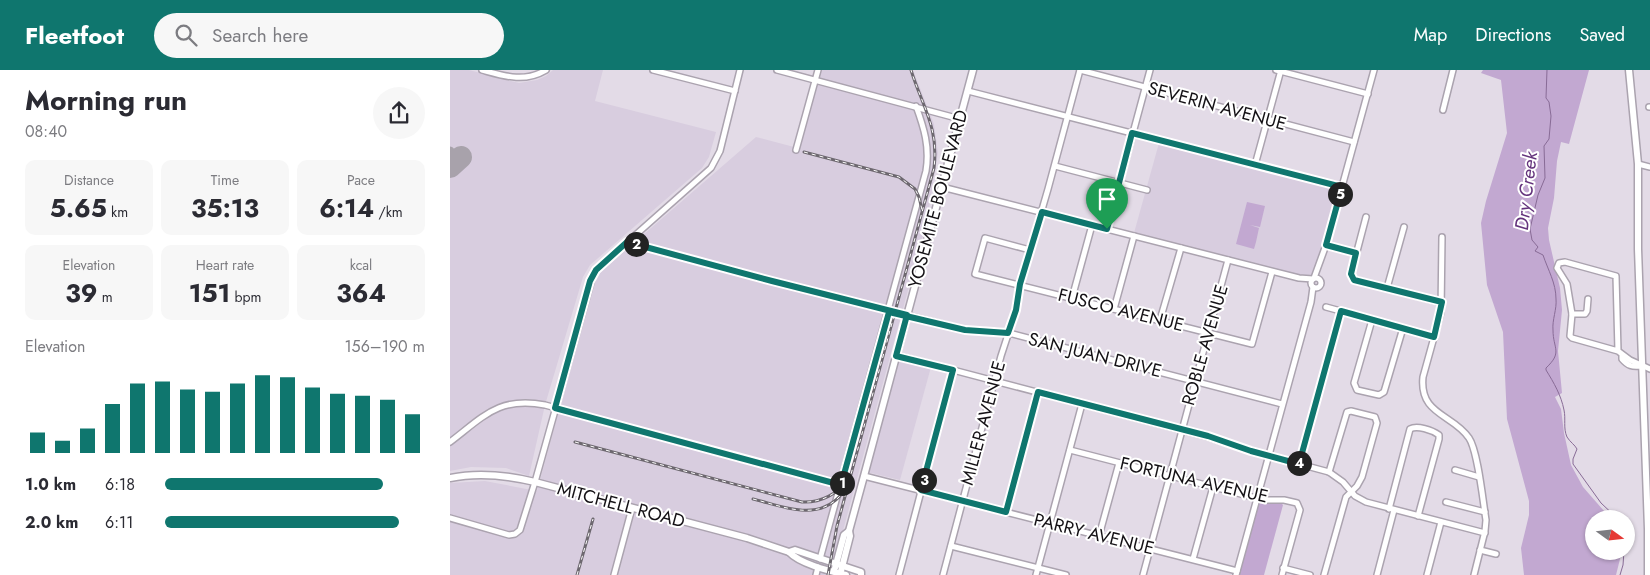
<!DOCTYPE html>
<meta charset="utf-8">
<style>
:root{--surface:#fff;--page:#f7f7f7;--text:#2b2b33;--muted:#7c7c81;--accent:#0f766e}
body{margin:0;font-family:Jost,sans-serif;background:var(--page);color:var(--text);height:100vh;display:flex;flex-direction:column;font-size:19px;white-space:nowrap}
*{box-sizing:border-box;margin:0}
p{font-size:16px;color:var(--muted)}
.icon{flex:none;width:28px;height:28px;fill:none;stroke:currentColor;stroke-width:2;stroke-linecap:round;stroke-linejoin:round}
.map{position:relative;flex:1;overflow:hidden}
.details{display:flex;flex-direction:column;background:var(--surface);width:450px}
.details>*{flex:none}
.needle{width:32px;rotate:105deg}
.fabs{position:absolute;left:1135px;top:440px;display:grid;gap:10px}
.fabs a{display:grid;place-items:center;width:50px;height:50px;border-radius:50%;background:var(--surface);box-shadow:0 1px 4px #0004;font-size:25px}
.pin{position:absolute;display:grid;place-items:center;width:42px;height:42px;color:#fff;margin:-51px -21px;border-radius:50% 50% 50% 0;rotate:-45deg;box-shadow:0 0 5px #0007}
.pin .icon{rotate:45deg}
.km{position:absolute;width:25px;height:25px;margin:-12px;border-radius:50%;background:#222;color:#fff;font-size:14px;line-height:25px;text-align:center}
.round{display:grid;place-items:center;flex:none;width:52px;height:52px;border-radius:26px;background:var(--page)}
.headline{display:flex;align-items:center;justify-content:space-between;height:85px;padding:0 25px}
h1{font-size:28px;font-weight:700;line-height:38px}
.stats{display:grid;grid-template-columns:repeat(3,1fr);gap:8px;height:85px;padding:5px 25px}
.stats div{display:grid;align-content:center;border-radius:10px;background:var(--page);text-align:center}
.stats b{font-size:25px;font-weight:700}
.stats small{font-size:14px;font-weight:400}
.stats p{font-size:14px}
.chart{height:140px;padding:10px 25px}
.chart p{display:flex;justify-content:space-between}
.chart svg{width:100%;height:90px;margin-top:5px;stroke:var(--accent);stroke-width:6}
ul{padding:0 25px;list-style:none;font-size:16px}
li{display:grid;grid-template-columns:80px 60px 1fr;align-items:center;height:38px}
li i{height:12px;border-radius:6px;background:var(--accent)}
header{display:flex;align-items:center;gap:30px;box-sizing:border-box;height:70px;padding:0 25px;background:var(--accent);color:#fff}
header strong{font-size:24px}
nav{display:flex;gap:28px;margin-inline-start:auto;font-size:18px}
.search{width:350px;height:45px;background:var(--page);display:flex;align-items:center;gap:12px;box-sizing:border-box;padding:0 18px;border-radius:28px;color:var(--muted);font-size:19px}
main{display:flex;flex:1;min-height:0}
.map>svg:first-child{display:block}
.built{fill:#d8cddf}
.green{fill:#c2a8d1}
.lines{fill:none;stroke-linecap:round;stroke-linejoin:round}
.stream{stroke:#886b96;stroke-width:1}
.taxiway{stroke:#a8a2ab;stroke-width:9}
.runway{stroke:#a8a2ab;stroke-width:22}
.minor-casing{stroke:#aba3af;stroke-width:8}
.major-casing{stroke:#aba3af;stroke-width:9}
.minor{stroke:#fff;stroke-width:5}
.major{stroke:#fff;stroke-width:6}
.rail-casing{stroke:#6d686f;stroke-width:3}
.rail{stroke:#fff;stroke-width:1;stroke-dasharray:4;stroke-linecap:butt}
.route-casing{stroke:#fff;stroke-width:10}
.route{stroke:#0f766e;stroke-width:6}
.labels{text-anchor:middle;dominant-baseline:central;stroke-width:4;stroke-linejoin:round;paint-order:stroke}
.street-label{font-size:18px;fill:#141115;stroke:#fff}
.water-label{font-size:19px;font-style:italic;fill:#64337c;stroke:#fff}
</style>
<header>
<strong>Fleetfoot</strong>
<div class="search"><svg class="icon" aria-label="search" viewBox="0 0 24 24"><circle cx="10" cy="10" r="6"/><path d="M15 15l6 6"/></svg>Search here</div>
<nav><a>Map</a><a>Directions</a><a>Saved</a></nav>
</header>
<main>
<section class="details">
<div class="headline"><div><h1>Morning run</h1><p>08:40</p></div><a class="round"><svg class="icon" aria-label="share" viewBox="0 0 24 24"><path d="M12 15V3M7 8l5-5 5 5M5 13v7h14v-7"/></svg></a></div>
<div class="stats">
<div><p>Distance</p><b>5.65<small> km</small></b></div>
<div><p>Time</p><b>35:13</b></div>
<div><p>Pace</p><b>6:14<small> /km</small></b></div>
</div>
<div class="stats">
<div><p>Elevation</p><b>39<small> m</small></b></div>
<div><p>Heart rate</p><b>151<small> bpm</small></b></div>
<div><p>kcal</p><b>364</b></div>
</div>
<div class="chart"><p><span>Elevation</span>156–190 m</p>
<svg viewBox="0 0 160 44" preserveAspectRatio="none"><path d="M5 44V34M15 44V38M25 44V32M35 44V20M45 44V10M55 44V9M65 44V13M75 44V14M85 44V10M95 44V6M105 44V7M115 44V12M125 44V15M135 44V16M145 44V18M155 44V25"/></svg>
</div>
<ul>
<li><b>1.0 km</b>6:18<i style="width:84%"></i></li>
<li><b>2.0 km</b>6:11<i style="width:90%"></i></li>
</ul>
</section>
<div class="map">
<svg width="1200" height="505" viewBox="0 0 1200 505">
<rect width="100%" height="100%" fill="#e3dbe7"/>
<!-- built -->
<g class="built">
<path d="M0 0H19L69 13 87 10 96 6 103 0H153L145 31 266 62 259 87 252 98 147 189 140 195 133 207 95 335 79 406 56 398 21 397 0 401Z"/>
<path d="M371 0H463L484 54 488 83 477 150 381 505H0V413L35 411 87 421 144 212 148 204 306 67 344 77 363 10 368 11Z"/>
<path d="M709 73 887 119 888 122 868 194 863 207 849 205 684 163Z"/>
<path d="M448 287 481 297 450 410 417 402Z"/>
</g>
<!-- green -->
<g class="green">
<path d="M1033 0H1139L1119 74 1111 72 1107 91 1104 128 1098 158 1099 170 1110 218 1112 240 1108 281 1112 323 1105 327 1111 339 1114 363 1121 395 1133 417 1161 449H1144V481H1172L1166 505H1074L1071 478 1079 445V431L1057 349 1053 262 1037 215 1031 153 1036 131 1057 63 1051 10 1031 3Z"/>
<path d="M797 132 815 136 810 157 800 155 809 158 806 172 794 169 806 172 804 179 786 174Z"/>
<path d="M809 431 831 433 833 435 814 505H789Z"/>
</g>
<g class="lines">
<!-- stream -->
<g class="stream">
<path d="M1097 0 1096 28 1099 32 1101 46 1099 69 1094 76 1095 108 1088 125 1080 159 1082 170 1088 177 1085 181 1093 185C1098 200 1106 213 1106 229 1107 239 1102 250 1103 260 1103 279 1113 282 1096 298V300C1104 313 1111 325 1114 340 1116 349 1113 358 1117 367 1120 372 1125 375 1127 379L1123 389V394L1151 433 1168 449"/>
<path d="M1170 505 1173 495 1174 481"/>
</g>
<!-- taxiway -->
<path class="taxiway" d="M0 81 3 90 0 96"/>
<!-- runway -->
<path class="runway" d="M0 97 11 87"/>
<defs>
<g id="minor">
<path d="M32 0C54 6 74 13 96 0"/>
<path d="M203 0 285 21"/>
<path d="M327 0 510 49"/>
<path d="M630 0 904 72"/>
<path d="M826 0 918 24"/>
<path d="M518 21 892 117"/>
<path d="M1199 37H1200"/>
<path d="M993 40 1003 0"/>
<path d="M346 80 368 0"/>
<path d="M1188 94 1200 97"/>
<path d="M805 95 831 0"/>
<path d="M605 96 697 120"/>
<path d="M492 117 849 208 863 209"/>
<path d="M916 147 901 204 903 209 992 233"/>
<path d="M657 159 700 0"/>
<path d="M992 167 991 242 973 307C969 345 1003 344 1019 368 1028 381 1033 432 1036 450L1035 461 1024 505"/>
<path d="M177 172 322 211 515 260 555 262 832 334"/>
<path d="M876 175 906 183"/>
<path d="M580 180 535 168 525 204 802 274 822 202"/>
<circle cx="866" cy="213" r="5"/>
<path d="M864 208 876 175 924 0"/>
<path d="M937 218 954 157"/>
<path d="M622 228 642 155"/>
<path d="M876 237 985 267"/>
<path d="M664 239 684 166"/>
<path d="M1122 244H1135L1137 241 1138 229"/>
<path d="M710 250 731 178"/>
<path d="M922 250 904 313 907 320 929 325 934 322 953 258"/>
<path d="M1168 281 1166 206 1115 192 1109 193 1107 198 1117 214 1122 244 1120 266 1122 268 1168 281 1180 290 1200 299"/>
<path d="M446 285 758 367 801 381 879 402 893 412 905 426 916 432 1035 463"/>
<path d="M1172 286V289C1178 296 1182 297 1191 296"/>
<path d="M0 372C33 347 49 326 95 335L391 415"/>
<path d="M620 380 814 430H834L847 433 850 440 832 505"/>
<path d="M849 394 891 241"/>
<path d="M1005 400 1029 407"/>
<path d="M414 406 787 501"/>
<path d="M996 432 1035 442"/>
<path d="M939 439 960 359C967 355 982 360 989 365V369L968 446"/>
<path d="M556 442 588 322"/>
<path d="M0 448 59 465 65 464 70 460 85 412 143 205 146 200 261 98 270 81 290 0"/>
<path d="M649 466 669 393"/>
<path d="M501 476 616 505"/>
<path d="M1030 480 1046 484"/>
<path d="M370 489 476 101C480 77 474 58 466 36"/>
<path d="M743 489 763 417"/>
<path d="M833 498 860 505"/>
<path d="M164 505 182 438"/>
<path d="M366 505 368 497"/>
<path d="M449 505 503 300"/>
<path d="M493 505 551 286 566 240 570 215 598 119 630 0"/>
<path d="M586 505 632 334"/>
<path d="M693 505 778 190"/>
<path d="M786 505 861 232 863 217"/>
<path d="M874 505 896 427 907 416 912 407 927 353 925 347 901 341 897 342 879 402"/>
<path d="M927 505 944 440"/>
<path d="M977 505 991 452"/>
</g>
<g id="major">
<path d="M1179 0 1188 94V179L1198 459V505"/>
<path d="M0 408C29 402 56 405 85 412L297 468 339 482C350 494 380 501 396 505"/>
<path d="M339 482 345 480 411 502V505"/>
<path d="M385 498 394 465 399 461"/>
<path d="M390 505 400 466 399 461 414 406 523 0"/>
</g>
</defs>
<!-- minor casing -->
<use href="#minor" class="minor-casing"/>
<!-- major casing -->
<use href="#major" class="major-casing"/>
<!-- minor -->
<use href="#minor" class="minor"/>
<!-- major -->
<use href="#major" class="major"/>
<defs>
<g id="rail">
<path d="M354 82 449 107 465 119 469 127 472 140"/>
<path d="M125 372 352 432C370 433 389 424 398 408"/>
<path d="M303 429C332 436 366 452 390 426"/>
<path d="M127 505 143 449"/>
<path d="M378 505 387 456 484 98C489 57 472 36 461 0"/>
</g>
</defs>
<!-- rail casing -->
<use href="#rail" class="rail-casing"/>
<!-- rail -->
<use href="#rail" class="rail"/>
</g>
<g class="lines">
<defs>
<path id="route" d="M657 159 592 142 570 214 566 240 558 263 515 260 439 242 391 415 105 338 140 211 146 200 177 172 322 211 457 245 446 286 503 300 471 420 556 442 588 322 758 366 801 381 849 394 891 241 984 267 992 232 904 210 901 204 906 183 876 175 892 117 682 63 657 159"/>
</defs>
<!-- route casing -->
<use href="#route" class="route-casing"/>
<!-- route -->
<use href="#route" class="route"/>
</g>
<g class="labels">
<!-- street labels -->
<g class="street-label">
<text transform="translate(767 36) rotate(15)">SEVERIN AVENUE</text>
<text transform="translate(488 129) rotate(-75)">YOSEMITE BOULEVARD</text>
<text transform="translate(671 240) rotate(14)">FUSCO AVENUE</text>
<text transform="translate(755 275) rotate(-74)">ROBLE AVENUE</text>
<text transform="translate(645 285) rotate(14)">SAN JUAN DRIVE</text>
<text transform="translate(533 353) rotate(-75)">MILLER AVENUE</text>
<text transform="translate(744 410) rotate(13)">FORTUNA AVENUE</text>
<text transform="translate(171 435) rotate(15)">MITCHELL ROAD</text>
<text transform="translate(644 464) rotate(14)">PARRY AVENUE</text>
</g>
<!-- water labels -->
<g class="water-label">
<text transform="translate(1076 121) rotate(-83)">Dry Creek</text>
</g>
</g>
</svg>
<div class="fabs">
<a><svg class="needle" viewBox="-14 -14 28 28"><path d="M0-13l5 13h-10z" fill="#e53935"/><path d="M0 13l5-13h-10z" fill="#7c7c81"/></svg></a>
</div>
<div class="pin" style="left:657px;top:159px;background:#1e9e55"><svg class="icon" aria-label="arrive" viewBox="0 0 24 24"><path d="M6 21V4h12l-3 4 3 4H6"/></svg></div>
<b class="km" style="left:392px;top:413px">1</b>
<b class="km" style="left:186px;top:174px">2</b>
<b class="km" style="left:474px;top:410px">3</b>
<b class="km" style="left:849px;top:393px">4</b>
<b class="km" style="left:890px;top:124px">5</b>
</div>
</main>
